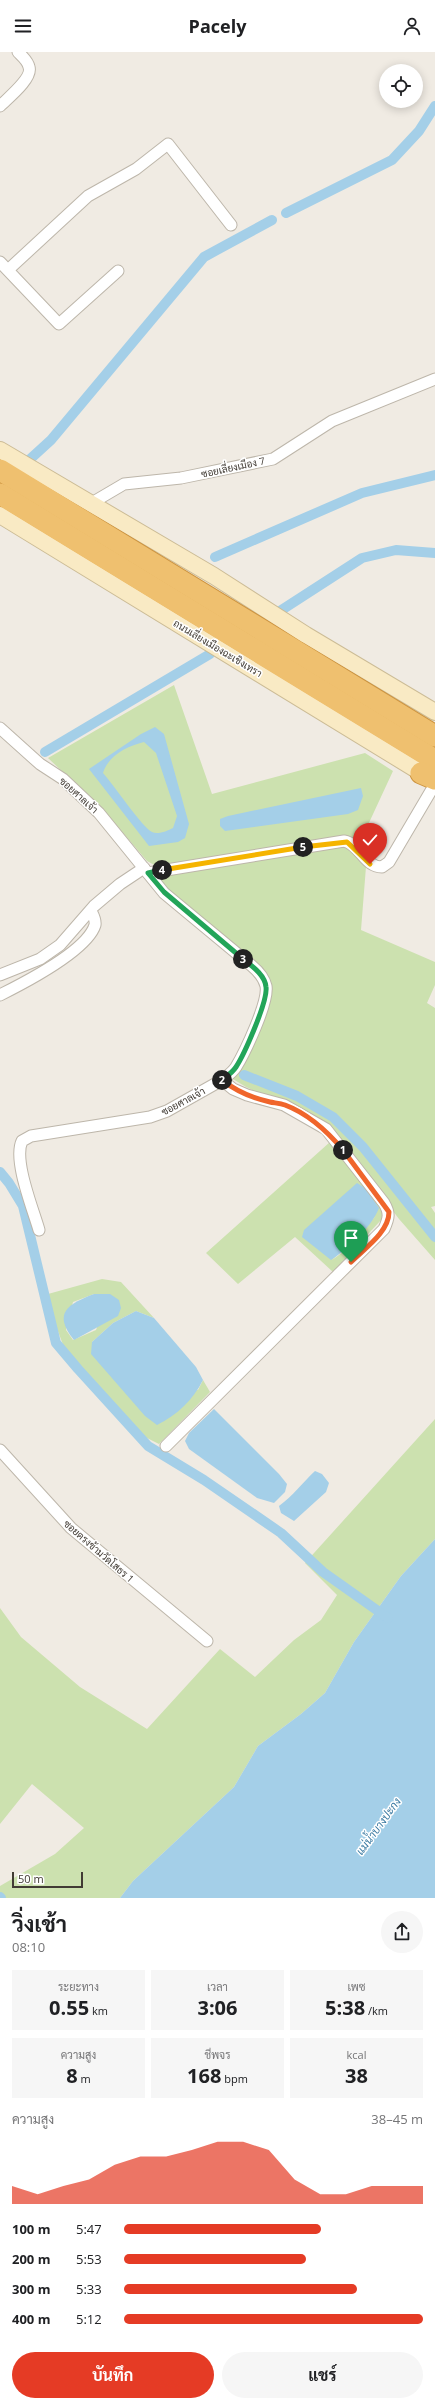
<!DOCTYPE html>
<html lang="th">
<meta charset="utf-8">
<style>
:root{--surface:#fff;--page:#f6f6f6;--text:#202124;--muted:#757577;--accent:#e53b25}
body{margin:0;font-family:"Open Sans",Sarabun,sans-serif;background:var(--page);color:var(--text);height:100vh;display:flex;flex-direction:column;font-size:15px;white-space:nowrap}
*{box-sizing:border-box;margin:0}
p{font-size:13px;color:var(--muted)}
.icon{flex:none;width:22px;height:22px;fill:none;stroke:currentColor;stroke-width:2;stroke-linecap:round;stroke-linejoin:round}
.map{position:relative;height:1846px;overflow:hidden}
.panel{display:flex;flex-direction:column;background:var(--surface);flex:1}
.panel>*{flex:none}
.buttons{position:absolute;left:379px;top:12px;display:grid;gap:8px}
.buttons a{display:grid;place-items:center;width:44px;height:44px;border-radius:50%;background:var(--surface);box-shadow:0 2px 10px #0003;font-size:20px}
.scale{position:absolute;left:12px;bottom:10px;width:71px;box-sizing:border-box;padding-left:4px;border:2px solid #413b34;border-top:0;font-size:11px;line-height:14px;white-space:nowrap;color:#413b34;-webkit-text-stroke:3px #fff;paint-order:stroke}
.pin{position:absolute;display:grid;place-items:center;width:34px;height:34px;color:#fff;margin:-41px -17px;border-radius:50% 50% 50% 0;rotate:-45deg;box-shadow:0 0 4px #0007}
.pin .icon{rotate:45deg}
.km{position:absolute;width:20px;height:20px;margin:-10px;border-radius:50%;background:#222;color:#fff;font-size:11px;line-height:20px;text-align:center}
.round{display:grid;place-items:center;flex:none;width:42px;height:42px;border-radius:21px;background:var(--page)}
.headline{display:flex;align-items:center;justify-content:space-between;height:68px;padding:0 12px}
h1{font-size:22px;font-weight:700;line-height:30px}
.stats{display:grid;grid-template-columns:repeat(3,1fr);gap:6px;height:68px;padding:4px 12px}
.stats div{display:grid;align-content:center;border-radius:0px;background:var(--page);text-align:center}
.stats b{font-size:20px;font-weight:700}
.stats small{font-size:11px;font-weight:400}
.stats p{font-size:11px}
.chart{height:112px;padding:8px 12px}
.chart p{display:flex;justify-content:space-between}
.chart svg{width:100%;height:72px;margin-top:4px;fill:var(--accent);opacity:.7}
.cta{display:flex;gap:8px;margin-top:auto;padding:8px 12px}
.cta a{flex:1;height:46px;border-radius:24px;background:var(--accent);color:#fff;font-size:16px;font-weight:700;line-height:46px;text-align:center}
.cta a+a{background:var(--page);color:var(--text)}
ul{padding:0 12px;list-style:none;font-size:13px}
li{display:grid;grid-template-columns:64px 48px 1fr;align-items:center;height:30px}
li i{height:10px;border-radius:5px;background:var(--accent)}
header{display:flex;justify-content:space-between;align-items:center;height:52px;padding:0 12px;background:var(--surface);font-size:18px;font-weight:700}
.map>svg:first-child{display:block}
.green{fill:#cce1af;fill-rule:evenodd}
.water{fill:#a4cfe8;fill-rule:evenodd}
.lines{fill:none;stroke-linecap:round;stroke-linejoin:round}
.canal{stroke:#a4cfe8;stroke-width:10}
.street-casing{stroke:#bdb6aa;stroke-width:13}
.secondary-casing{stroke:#ccbc96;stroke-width:18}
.highway-casing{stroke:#cd9440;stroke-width:23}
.street{stroke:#fff;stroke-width:11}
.secondary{stroke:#f9eac4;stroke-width:16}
.highway{stroke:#efc06f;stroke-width:21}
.split-1-casing{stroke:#fff;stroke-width:8}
.split-2-casing{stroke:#fff;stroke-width:8}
.split-3-casing{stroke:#fff;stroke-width:8}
.split-4-casing{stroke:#fff;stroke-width:8}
.split-5-casing{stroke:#fff;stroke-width:8}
.split-6-casing{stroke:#fff;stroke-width:8}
.split-1{stroke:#f0652b;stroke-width:5}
.split-2{stroke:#f0652b;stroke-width:5}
.split-3{stroke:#22a559;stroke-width:5}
.split-4{stroke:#22a559;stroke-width:5}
.split-5{stroke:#f5b400;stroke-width:5}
.split-6{stroke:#f5b400;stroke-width:5}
.labels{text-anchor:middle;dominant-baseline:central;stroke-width:3;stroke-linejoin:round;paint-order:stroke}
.street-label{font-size:10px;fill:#413b34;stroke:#fff}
.water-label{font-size:11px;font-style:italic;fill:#3979a1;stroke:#fff}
</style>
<header><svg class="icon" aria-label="menu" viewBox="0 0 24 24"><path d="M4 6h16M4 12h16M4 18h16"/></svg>Pacely<svg class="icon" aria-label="person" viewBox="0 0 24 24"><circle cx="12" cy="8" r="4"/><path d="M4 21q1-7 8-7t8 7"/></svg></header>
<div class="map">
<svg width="435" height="1846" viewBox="0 0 435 1846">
<rect width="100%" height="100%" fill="#f0ebe3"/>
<!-- green -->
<g class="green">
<path d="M174 633 212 742 365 701 393 719 361 788 156 814 147 809 106 761 48 706Z"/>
<path d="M342 794 367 802 361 878 435 910V933L427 951 435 956V1154L431 1155 435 1161V1208L399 1167 328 1073 246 1035 233 1027 262 965 260 917 161 831 157 823Z"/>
<path d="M330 1090 385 1160 382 1167 333 1220 295 1185 238 1232 206 1201ZM376 1164 343 1200 332 1208Z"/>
<path d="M102 1227 121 1230 154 1266 136 1259 113 1271 92 1290 198 1338 203 1328 210 1340 159 1392 143 1384 65 1298 53 1266 48 1242ZM94 1242H110L96 1278 73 1288 66 1278 73 1250Z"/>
<path d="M435 1367V1487L401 1524 354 1590 325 1641 301 1662 258 1694 234 1735 133 1829 120 1846H0V1834L55 1802 84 1776 32 1732 0 1772V1556L21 1585 80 1635 147 1677 220 1597 255 1625 294 1588 321 1568 337 1543 305 1511Z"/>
</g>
<!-- water -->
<g class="water">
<path d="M155 675 164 682 189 772 185 786 178 790 149 794 89 717 141 682ZM144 690 156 701 177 764 173 776C167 779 158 783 152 780 143 776 113 732 103 721 108 704 127 694 144 690Z"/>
<path d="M361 736 363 744 358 758 348 762 225 779 220 774V767L228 764Z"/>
<path d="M357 1131 365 1136 379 1156C371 1176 348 1196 331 1208L302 1185 304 1178Z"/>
<path d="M94 1242H110L119 1248 121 1256 118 1264 74 1288C52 1261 68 1252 94 1242Z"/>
<path d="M136 1259 154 1266 196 1315 203 1328C193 1348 177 1363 157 1373L145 1364 91 1302 92 1290 113 1271Z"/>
<path d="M214 1357 279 1422 287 1432 285 1440 274 1451 257 1446 189 1397 185 1389 189 1381Z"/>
<path d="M315 1419 322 1422 329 1431 326 1440 294 1469 281 1461 279 1454C293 1444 302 1431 315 1419Z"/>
<path d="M435 1487V1846H120L133 1829 234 1735 258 1694 301 1662 325 1641 354 1590 401 1524Z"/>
</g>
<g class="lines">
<!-- canal -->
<g class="canal">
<path d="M286 161 392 108 419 79 435 54"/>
<path d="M28 409 51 388 204 205 272 168"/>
<path d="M215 505 362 441 435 423"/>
<path d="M280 559 362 506 396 498 435 501"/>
<path d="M45 700 210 602"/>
<path d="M244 1023 297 1044 333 1065 363 1095 435 1185"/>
<path d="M0 1120 9 1131 23 1154 56 1291 78 1317 148 1394 204 1428 281 1481 323 1520 388 1566"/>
<path d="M0 1845 1 1846"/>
</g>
<defs>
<g id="street">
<path d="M0 54C8 46 33 26 29 15 28 9 22 4 18 0"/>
<path d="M0 210 59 272 118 219"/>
<path d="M9 217 88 144 136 117 168 92 231 173"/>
<path d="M90 452 124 432 181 426 273 407 332 369 435 327"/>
<path d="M0 676 40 712 63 727 99 761 164 841 252 914C258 919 264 926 266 934 269 950 245 1000 236 1015 232 1021 227 1024 222 1028L167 1059 150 1065 31 1084 22 1089C13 1108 33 1157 39 1178"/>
<path d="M148 821 344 789C360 792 364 815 382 815L389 810 435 732"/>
<path d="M0 923 40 907 60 893 94 854 120 832 144 816"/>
<path d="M0 943C24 931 87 899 95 873 96 868 93 863 91 859"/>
<path d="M166 1394 384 1177C389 1166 390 1161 384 1151L326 1077 284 1053 247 1043 233 1037 222 1028"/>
<path d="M0 1398 71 1476 207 1589"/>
</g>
<g id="secondary">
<path d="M0 398 214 524 306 583 435 660"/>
<path d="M0 463 430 726"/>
</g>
<g id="highway">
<path d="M0 418 435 684"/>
<path d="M0 442 435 708"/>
<path d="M421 721 435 727"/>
</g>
</defs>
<!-- street casing -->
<use href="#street" class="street-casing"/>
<!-- secondary casing -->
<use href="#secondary" class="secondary-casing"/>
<!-- highway casing -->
<use href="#highway" class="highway-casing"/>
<!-- street -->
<use href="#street" class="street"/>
<!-- secondary -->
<use href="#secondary" class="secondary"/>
<!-- highway -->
<use href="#highway" class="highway"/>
</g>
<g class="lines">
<defs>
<path id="split-1" d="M343 1098 389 1160C389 1180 364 1197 351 1210"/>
<path id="split-2" d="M222 1028C236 1039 252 1046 270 1050 274 1051 280 1051 285 1053 309 1062 327 1079 343 1098"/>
<path id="split-3" d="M222 1028C227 1024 232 1021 236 1015 244 1003 268 949 266 935 265 923 252 914 243 907"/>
<path id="split-4" d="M162 818 148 821 164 840 243 907"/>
<path id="split-5" d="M162 818 303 795"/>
<path id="split-6" d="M303 795 347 790 370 812"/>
</defs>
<!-- split-1 casing -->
<use href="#split-1" class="split-1-casing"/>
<!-- split-2 casing -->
<use href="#split-2" class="split-2-casing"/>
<!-- split-3 casing -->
<use href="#split-3" class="split-3-casing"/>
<!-- split-4 casing -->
<use href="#split-4" class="split-4-casing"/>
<!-- split-5 casing -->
<use href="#split-5" class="split-5-casing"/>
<!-- split-6 casing -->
<use href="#split-6" class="split-6-casing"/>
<!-- split-1 -->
<use href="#split-1" class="split-1"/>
<!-- split-2 -->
<use href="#split-2" class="split-2"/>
<!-- split-3 -->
<use href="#split-3" class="split-3"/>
<!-- split-4 -->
<use href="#split-4" class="split-4"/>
<!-- split-5 -->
<use href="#split-5" class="split-5"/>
<!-- split-6 -->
<use href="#split-6" class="split-6"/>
</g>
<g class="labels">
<!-- street labels -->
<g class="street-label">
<text transform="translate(233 415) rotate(-12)">ซอยเลี่ยงเมือง 7</text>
<text transform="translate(218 596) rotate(31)">ถนนเลี่ยงเมืองฉะเชิงเทรา</text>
<text transform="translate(79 743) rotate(42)">ซอยศาลเจ้า</text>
<text transform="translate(183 1049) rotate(-28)">ซอยศาลเจ้า</text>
<text transform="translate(99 1499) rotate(41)">ซอยตรงข้ามวัดโสธร 1</text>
</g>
<!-- water labels -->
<g class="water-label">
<text transform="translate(378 1774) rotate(-54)">แม่น้ำบางปะกง</text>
</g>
</g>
</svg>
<div class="buttons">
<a><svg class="icon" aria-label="locate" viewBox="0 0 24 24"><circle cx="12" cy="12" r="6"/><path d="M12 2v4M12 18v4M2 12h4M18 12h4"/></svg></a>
</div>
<div class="scale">50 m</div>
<div class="pin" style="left:351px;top:1210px;background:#1e9e55"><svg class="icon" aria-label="arrive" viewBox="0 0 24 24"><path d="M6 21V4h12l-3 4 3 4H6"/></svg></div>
<div class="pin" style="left:370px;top:812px;background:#d93025"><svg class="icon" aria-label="check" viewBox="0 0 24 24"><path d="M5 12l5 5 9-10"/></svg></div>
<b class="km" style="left:343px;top:1098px">1</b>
<b class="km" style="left:222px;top:1028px">2</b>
<b class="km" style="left:243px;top:907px">3</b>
<b class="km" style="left:162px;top:818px">4</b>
<b class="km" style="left:303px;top:795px">5</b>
</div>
<section class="panel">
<div class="headline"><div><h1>วิ่งเช้า</h1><p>08:10</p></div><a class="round"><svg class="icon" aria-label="share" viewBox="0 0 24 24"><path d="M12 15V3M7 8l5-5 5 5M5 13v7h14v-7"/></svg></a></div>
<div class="stats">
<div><p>ระยะทาง</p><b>0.55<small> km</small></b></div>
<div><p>เวลา</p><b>3:06</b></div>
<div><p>เพซ</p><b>5:38<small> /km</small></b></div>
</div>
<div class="stats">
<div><p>ความสูง</p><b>8<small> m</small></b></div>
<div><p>ชีพจร</p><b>168<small> bpm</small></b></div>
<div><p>kcal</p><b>38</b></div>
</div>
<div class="chart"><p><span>ความสูง</span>38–45 m</p>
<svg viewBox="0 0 160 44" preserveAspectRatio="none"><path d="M0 44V33L10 38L20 33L30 29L40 20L50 15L60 15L70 11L80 6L90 6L100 11L110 29L120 38L130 38L140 33L150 33L160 33V44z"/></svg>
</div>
<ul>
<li><b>100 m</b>5:47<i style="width:66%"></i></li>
<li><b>200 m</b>5:53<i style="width:61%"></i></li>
<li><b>300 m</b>5:33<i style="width:78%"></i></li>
<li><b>400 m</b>5:12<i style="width:100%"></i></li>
</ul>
<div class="cta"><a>บันทึก</a><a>แชร์</a></div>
</section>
